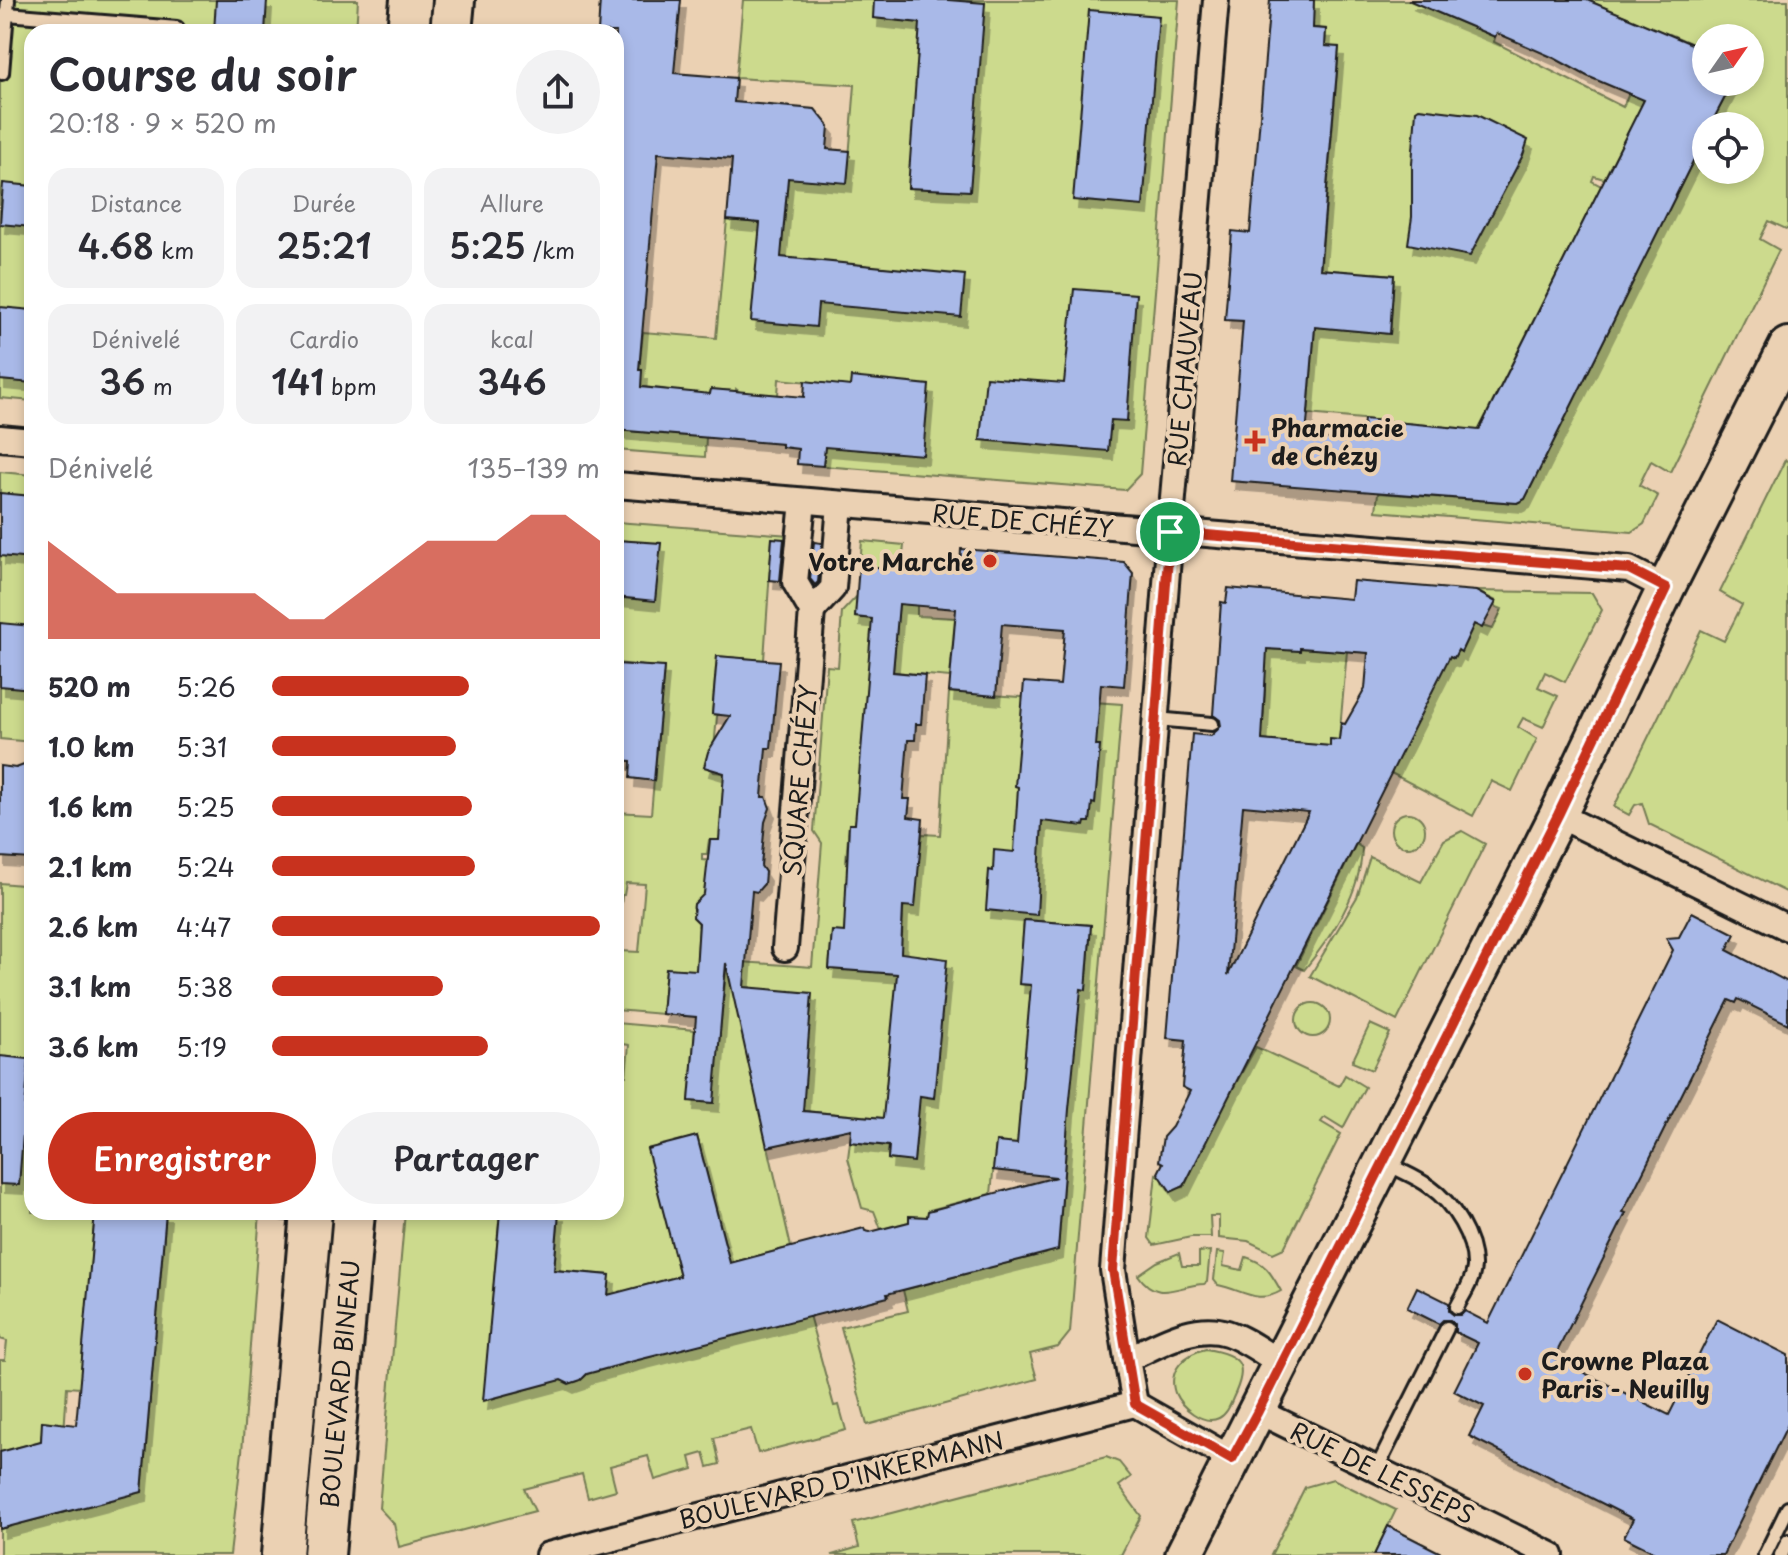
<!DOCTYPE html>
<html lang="fr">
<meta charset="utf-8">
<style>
:root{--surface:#fff;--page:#f2f2f3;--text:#2b2b33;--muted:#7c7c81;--accent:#c8321e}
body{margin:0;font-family:"Playpen Sans",sans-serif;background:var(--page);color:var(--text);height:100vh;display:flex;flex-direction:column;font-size:30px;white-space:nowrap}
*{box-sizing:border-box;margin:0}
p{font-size:26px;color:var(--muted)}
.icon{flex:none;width:44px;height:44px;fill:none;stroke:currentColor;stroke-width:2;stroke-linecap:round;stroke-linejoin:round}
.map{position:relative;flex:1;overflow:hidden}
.drawer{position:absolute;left:24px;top:24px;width:600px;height:1196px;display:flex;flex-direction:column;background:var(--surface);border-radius:24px;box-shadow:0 4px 12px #0003}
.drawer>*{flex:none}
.needle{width:52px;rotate:56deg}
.controls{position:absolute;left:1692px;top:24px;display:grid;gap:16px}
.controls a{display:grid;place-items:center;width:72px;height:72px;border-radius:50%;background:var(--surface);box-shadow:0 4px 12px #0003;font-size:40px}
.pin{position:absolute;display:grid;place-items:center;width:68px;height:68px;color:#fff;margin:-34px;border:4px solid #fff;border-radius:50%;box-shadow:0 2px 8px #0007}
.round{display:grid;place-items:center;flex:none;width:84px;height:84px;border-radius:42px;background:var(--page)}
.summary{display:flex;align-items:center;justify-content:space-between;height:136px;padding:0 24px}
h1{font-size:44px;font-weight:600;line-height:60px}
.figures{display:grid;grid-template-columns:repeat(3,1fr);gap:12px;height:136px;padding:8px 24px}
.figures div{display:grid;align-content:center;border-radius:20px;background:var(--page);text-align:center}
.figures b{font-size:34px;font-weight:600}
.figures small{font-size:22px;font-weight:400}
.figures p{font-size:22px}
.chart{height:224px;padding:16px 24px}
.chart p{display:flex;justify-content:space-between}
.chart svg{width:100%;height:144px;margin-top:8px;fill:var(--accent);opacity:.7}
.button{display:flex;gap:16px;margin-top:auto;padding:16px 24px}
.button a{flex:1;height:92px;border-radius:48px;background:var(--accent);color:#fff;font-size:32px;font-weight:600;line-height:92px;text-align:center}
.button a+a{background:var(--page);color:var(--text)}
ul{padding:0 24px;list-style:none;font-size:26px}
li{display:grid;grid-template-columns:128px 96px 1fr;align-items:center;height:60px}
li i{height:20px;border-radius:10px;background:var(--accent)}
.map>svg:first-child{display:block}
.green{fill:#ccda8d;stroke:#747b54;stroke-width:2;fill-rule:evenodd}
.building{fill:#a9b9e8;stroke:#1c1c1c;stroke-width:2;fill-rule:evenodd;filter:url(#shadow)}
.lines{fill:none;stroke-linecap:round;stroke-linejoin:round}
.lane-casing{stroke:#1c1c1c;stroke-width:18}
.street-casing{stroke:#1c1c1c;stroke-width:30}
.secondary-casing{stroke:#1c1c1c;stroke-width:42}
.primary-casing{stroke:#1c1c1c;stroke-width:46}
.lane{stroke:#ebd1b3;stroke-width:12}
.street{stroke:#ebd1b3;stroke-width:24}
.secondary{stroke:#ebd1b3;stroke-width:36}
.primary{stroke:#ebd1b3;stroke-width:40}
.route-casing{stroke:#fff;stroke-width:16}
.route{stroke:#c8321e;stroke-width:10}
.poi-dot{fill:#c8321e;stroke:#ebd1b3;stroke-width:3}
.labels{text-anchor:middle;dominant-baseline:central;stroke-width:8;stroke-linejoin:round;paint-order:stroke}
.street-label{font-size:24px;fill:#1c1c1c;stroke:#ebd1b3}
.poi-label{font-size:24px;font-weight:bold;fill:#1c1c1c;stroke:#ebd1b3;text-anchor:start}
</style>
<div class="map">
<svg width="1788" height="1555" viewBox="0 0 1788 1555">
<defs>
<filter id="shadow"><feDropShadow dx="5" dy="9" stdDeviation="0" flood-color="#0004"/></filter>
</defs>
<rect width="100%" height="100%" fill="#ebd1b3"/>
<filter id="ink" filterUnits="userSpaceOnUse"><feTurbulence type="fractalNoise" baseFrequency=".0125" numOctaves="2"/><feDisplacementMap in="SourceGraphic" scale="16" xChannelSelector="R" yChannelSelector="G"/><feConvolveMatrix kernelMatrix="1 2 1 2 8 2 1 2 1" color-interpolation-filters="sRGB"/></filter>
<g filter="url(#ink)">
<!-- green -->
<g class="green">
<path d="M0 0H358L356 32H32V401L0 398Z"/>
<path d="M743 0H1179L1140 474 1125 490 823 466 830 384 779 379 778 395 740 392 736 389V391L711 389 709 403 663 389 641 387 639 370 643 332 716 338 727 220 784 225 788 178 847 182 855 85 736 78Z"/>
<path d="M1312 0H1438L1434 11 1495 37 1494 42 1623 107 1655 29 1587 0H1788V230L1769 221 1760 239 1779 250 1670 472 1651 461 1639 485 1658 496 1644 524 1632 532 1376 511 1378 493 1517 503 1525 499 1706 135V170H1750V126H1710L1733 82H1750V38H1706V50L1670 34 1642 99 1644 101 1604 179 1594 176 1592 181 1601 186 1476 435 1460 428 1308 414 1315 327 1390 334 1394 275 1374 273 1371 304 1320 276 1339 48 1325 46 1326 29 1304 27 1314 8Z"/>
<path d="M616 430 706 437 705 457 616 450Z"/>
<path d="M1785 460 1788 461V893L1649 824 1642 803 1635 805 1629 815 1614 807 1701 630 1724 641 1742 605 1720 592Z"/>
<path d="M0 472 32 475V742L0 739Z"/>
<path d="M616 522 790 535V540L772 539 764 660 717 656 712 714 717 715 714 749 709 750 706 760 714 772 724 773 725 841 709 840 707 854H702V860L714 861 711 888 705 887 703 899 694 904 693 917 699 922 697 957 700 971 666 968 662 1014 616 1010V812L651 814 664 668 616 663 623 598 655 600 660 544 616 540ZM626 883 645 884 639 952 620 951 621 938 618 937 622 895H624Z"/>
<path d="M862 541 904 545 901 577 895 569 860 566Z"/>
<path d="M1476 591 1592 593 1602 610 1565 682 1545 672 1538 687 1558 696 1543 727 1523 718 1518 727 1537 739 1512 791 1491 781 1473 816 1391 773 1446 654 1453 657 1458 650 1461 652 1474 624 1493 629 1502 609 1494 606 1496 601Z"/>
<path d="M857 596 855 617 888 620 855 824 849 825 846 862 850 863 844 932 832 931 829 969 902 936 904 889 918 868 922 834 940 835 949 692 1122 704 1070 1332 1058 1347 1030 1354 1037 1379 867 1425 841 1327 908 1311 903 1290 1058 1250 1066 1148 996 1142 991 1194 929 1210 927 1217 910 1216 909 1222 881 1229 874 1211 862 1208 848 1158 850 1142 889 1146 888 1159 914 1161 918 1121 759 1107 791 1247 730 1263 697 1136 648 1150 680 1276 632 1289 631 1296 608 1294 609 1275 554 1270 559 1212H616V1076H626L629 1045 616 1043V1023L695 1030 689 1101 713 1103 727 961 812 967 822 843 814 831 827 666 838 667 842 612ZM1024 920 1091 925 1086 989 1020 984Z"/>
<path d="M899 603 917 605V616L955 618 950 677 893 672Z"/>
<path d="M1300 648 1347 651 1339 740 1331 739 1330 746 1258 740 1263 723 1265 690 1261 689 1265 649 1300 651Z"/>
<circle cx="1408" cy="830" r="17"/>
<path d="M1462 831 1485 844 1397 1021 1310 976 1357 897 1370 857 1421 882 1444 840Z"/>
<path d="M1356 844 1362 848C1361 893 1332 936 1304 970L1296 966Z"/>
<path d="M0 883 32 886V1212H95L80 1388 67 1387 64 1434 58 1433V1423L43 1421 41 1441 0 1452V1360H5L7 1341 0 1339Z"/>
<circle cx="1313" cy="1020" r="17"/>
<path d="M1370 1024 1390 1033 1372 1070 1352 1062Z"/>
<path d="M1256 1047 1339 1086 1345 1075 1365 1087 1343 1128 1325 1117 1321 1122 1341 1134 1284 1248 1273 1253 1248 1241 1219 1238V1216H1210L1211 1237H1191L1154 1245 1149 1238 1156 1174 1166 1179V1185L1169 1189 1184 1187 1215 1121Z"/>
<path d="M166 1212H260L242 1452 230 1555H0V1529L142 1492Z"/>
<path d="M405 1212H500L484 1401 561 1380C573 1385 580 1382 588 1373L809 1315 834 1406 839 1405 846 1430 758 1453 751 1429 714 1438 720 1464 708 1467 704 1453 690 1457 693 1469 655 1480 648 1456 610 1466 616 1490 588 1498 582 1474 524 1489 535 1511 399 1547 394 1524 379 1508Z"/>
<path d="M1210 1251 1207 1282 1204 1284C1177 1285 1158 1304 1138 1275L1157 1262 1179 1253 1182 1266H1199V1252Z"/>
<path d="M1217 1252 1225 1253 1223 1266 1242 1270 1246 1257C1266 1263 1271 1273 1281 1291 1257 1305 1243 1290 1218 1285L1214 1280Z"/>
<path d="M1206 1349C1242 1355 1249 1365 1233 1398 1230 1405 1227 1414 1219 1418 1203 1426 1181 1407 1175 1393 1167 1370 1186 1353 1206 1349Z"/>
<path d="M1106 1457 1119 1462 1131 1477 1119 1486 1141 1516 1121 1555H832L859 1547 853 1523Z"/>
<path d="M1333 1479 1396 1510 1374 1555H1271L1305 1487Z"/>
</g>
<!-- building -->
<g class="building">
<path d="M216 0H267L265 32H214Z"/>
<path d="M600 0H681L674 73 736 78 734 102 815 109 829 126 827 149 850 151 847 183 788 178 781 257 965 275 961 317 818 304 816 327 751 321 760 223 727 220 732 159 658 153 639 370H642L641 387 710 394 711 389 804 397 805 381 850 386 851 377 929 385 923 455 825 447 823 466 797 464 798 449 782 447V444L616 430V32H598Z"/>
<path d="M874 0H948L985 3 970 191 908 188 920 23 873 18Z"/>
<path d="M1270 0H1314L1313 28 1326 29 1325 46 1339 47 1320 269 1394 275 1390 334 1315 327 1306 437 1362 442 1364 419 1479 430 1644 100 1587 76 1554 58 1497 33 1495 37 1408 0H1587L1706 50V82H1733L1710 126H1706V135L1525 499 1517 503 1230 481 1243 321 1225 320 1232 231 1250 233Z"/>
<path d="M1089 10 1159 16 1143 206 1073 200Z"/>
<path d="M1419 108 1477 115 1528 140 1523 155 1470 256 1408 244 1412 217V164L1416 110Z"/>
<path d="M3 183 32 186V227L0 224Z"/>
<path d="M1074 289 1136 294 1127 421 1111 420 1108 451 980 440 986 377 1064 383Z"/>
<path d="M0 307 32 310V383L0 380Z"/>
<path d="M0 493 32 496V559L0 556Z"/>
<path d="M772 538 784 539 780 581 769 580Z"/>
<path d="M616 540 661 543 655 601 616 597Z"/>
<path d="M814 542 822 543 818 582 815 585 810 579Z"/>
<path d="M961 549 1124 562 1133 573 1124 686 1101 684 1096 746H1100L1095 804 1092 803 1090 822H1085L1084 826 1042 821 1037 915 986 910 989 870 993 871 994 850 1014 852 1018 787 1015 786 1024 682 1060 685 1065 629 1002 624 996 696 949 692 956 609 899 604 893 672 925 675 921 724H916L915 740H908L903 799H910L908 817 923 819 915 907 903 906 901 953 947 959 934 1098 920 1096 914 1162 888 1159 889 1146 850 1142 851 1129 767 1147 726 963 714 1103 689 1101 696 1017 662 1014 666 968 696 970 699 923 693 917 694 904 704 894 710 840H719L724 773 704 767 708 752 730 716 712 714 717 656 779 661 771 748H766L762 797H766L770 808 765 822 761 866 765 872 764 884 757 892 752 891 744 987 812 993 803 1111 883 1118 897 974 829 969 832 931 844 932 849 824H855L872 619 855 617 859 565 902 570 903 564 960 569Z"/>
<path d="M1353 581 1476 591 1496 602 1482 628 1474 624 1461 652 1458 650 1454 658 1450 656 1184 1186 1171 1192 1158 1173 1163 1163 1159 1161 1163 1137 1172 1127 1190 1091 1182 1087 1186 1040 1167 1038 1192 734 1211 736 1221 726 1220 720 1213 715 1221 602 1226 603 1228 588 1351 599ZM1300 648 1368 653 1365 689 1345 724 1341 723 1339 740 1330 739V746L1262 740 1267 649 1300 651ZM1243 806 1309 812 1228 975Z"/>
<path d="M0 623 32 626V689L0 686Z"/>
<path d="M616 664 664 667 654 781 630 778 631 761 616 760Z"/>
<path d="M32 762V859L0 857V766L16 768Z"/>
<path d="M1692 912 1735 934 1727 950 1788 982V1024L1738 999 1736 1003 1729 1000 1623 1212 1626 1213 1554 1358 1669 1415 1717 1319 1788 1355V1424L1723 1555H1660L1624 1537 1633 1519 1469 1436 1484 1406 1454 1391 1478 1343 1455 1332V1324L1450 1320H1443L1439 1324 1407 1308 1417 1287 1449 1303V1311L1454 1315H1461L1465 1311 1488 1323 1673 950 1666 938 1679 937Z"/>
<path d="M1024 920 1091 925 1086 990 1081 989 1069 1109 1058 1250 887 1294 888 1297 634 1361 587 1374 581 1380 569 1384 561 1380 483 1401 500 1212H559L554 1270 610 1275 608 1295 680 1276 647 1149 697 1136 730 1263 864 1228 865 1231 870 1232 909 1222V1216L927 1217 928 1211 1056 1177 993 1170 996 1142 1017 1144 1031 985 1019 984Z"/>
<path d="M0 1056 29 1059 19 1185 0 1184Z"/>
<path d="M95 1212H166L142 1492 0 1529V1452L41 1441 42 1421 76 1425Z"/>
<path d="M1388 1526 1445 1555H1374Z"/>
</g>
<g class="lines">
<defs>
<g id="lane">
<path d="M7 14 177 28 176 32"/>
<path d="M2 73 8 0"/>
<path d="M1156 719 1212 724"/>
<path d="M1386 1163C1400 1171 1417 1177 1430 1187 1453 1203 1475 1239 1474 1267 1473 1281 1463 1295 1457 1307"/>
<path d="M281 1212 306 1215"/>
<path d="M1376 1470 1447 1328"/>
<path d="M1765 1555 1788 1508"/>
<path d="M1781 1555 1788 1541"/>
</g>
<g id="street">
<path d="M0 438 32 441"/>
<path d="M616 485 1629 569 1666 588"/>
<path d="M803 501 795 582 812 611"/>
<path d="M812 611 833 588 840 504"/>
<path d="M1558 815 1788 928"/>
<path d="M785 948 812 611"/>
<path d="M1127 1359 1113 1270 1170 532 1216 0"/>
<path d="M1135 1404 1127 1359C1157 1346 1193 1322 1227 1333 1246 1339 1265 1354 1282 1364"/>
<path d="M1135 1404 1232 1459"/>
<path d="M1258 1411 1551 1555"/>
<path d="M548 1555 1135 1404"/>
</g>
<path id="secondary" d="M1184 1555 1558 815 1666 588 1788 346"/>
<g id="primary">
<path d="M408 32 411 0"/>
<path d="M451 32 454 0"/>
<path d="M282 1555 311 1212"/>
<path d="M324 1555 354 1212"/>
</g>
</defs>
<!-- lane casing -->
<use href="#lane" class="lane-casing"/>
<!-- street casing -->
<use href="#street" class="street-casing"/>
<!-- secondary casing -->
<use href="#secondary" class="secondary-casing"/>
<!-- primary casing -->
<use href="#primary" class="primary-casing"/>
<!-- lane -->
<use href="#lane" class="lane"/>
<!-- street -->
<use href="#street" class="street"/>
<!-- secondary -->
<use href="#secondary" class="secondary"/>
<!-- primary -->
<use href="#primary" class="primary"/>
</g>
</g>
<g class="lines" filter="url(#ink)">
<defs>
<path id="route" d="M1170 532 1629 569 1666 588 1558 815 1258 1411 1232 1459 1135 1404 1113 1270Z"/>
</defs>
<!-- route casing -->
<use href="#route" class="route-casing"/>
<!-- route -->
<use href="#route" class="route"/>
</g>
<!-- markers -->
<g class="poi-dot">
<path d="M1251 429h8v8h8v8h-8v8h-8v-8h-8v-8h8z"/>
<circle cx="990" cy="561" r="8"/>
<circle cx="1525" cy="1374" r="8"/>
</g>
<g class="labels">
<!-- street labels -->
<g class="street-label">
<text transform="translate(1184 369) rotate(-85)">RUE CHAUVEAU</text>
<text transform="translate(1023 520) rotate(5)">RUE DE CHÉZY</text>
<text transform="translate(799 780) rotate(-85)">SQUARE CHÉZY</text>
<text transform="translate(339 1384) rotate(-85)">BOULEVARD BINEAU</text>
<text transform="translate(1383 1472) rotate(26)">RUE DE LESSEPS</text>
<text transform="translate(841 1479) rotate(-14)">BOULEVARD D'INKERMANN</text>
</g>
<!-- poi labels -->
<g class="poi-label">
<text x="1271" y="427">Pharmacie<tspan x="1271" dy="28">de Chézy</tspan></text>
<text x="974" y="561" text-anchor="end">Votre Marché</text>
<text x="1541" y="1360">Crowne Plaza<tspan x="1541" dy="28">Paris - Neuilly</tspan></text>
</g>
</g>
</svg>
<div class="controls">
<a><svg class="needle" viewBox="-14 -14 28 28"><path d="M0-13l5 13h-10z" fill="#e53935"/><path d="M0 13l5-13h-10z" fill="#7c7c81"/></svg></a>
<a><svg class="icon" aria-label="locate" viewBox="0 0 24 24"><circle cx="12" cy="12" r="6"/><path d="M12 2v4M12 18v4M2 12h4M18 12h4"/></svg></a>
</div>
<div class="pin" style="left:1170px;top:532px;background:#1e9e55"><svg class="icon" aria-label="arrive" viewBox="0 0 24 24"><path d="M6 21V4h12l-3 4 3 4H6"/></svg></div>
<section class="drawer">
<div class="summary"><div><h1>Course du soir</h1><p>20:18 · 9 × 520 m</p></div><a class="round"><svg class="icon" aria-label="share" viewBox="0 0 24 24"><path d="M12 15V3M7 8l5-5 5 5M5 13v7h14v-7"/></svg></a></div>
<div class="figures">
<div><p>Distance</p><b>4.68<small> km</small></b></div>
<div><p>Durée</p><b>25:21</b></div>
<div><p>Allure</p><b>5:25<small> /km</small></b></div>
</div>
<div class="figures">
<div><p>Dénivelé</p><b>36<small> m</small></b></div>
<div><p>Cardio</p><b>141<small> bpm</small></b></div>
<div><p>kcal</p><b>346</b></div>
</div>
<div class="chart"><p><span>Dénivelé</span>135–139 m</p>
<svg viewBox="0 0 160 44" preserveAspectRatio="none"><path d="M0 44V14L10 22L20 30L30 30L40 30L50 30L60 30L70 38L80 38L90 30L100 22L110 14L120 14L130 14L140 6L150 6L160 14V44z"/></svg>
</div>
<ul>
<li><b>520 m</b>5:26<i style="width:60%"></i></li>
<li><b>1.0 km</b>5:31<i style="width:56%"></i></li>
<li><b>1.6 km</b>5:25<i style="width:61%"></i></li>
<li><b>2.1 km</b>5:24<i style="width:62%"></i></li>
<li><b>2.6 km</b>4:47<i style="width:100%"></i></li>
<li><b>3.1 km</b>5:38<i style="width:52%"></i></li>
<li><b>3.6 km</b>5:19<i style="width:66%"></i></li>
</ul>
<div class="button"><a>Enregistrer</a><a>Partager</a></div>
</section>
</div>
